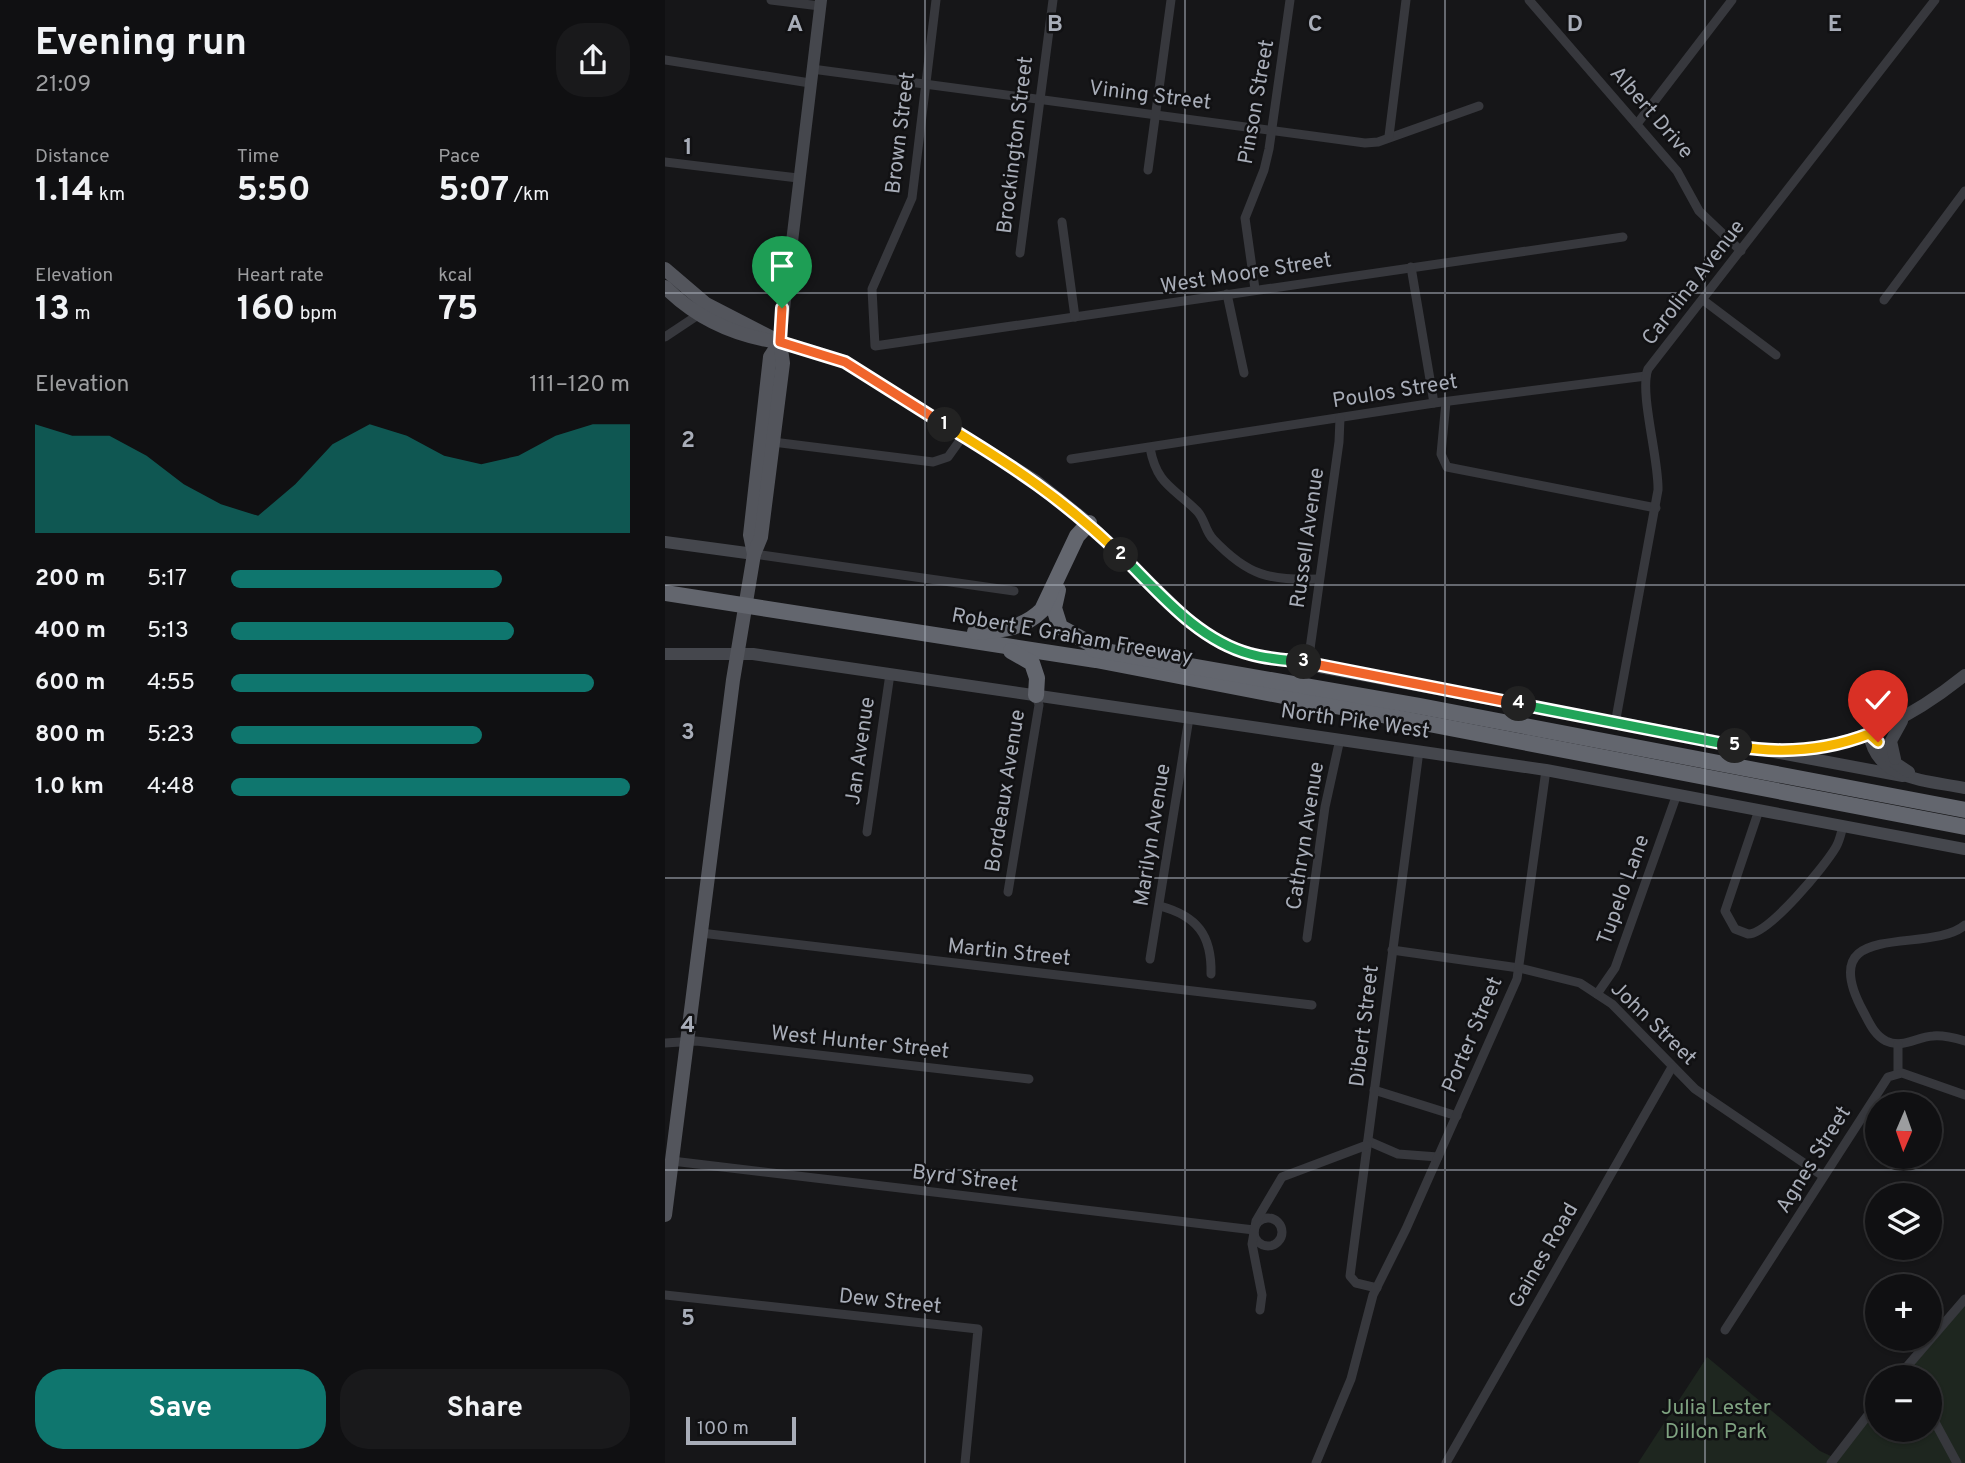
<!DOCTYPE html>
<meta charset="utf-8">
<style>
:root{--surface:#101012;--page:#19191b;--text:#f1f3f6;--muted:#9c9d9f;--line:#303032;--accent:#0f766e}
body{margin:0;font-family:Overpass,sans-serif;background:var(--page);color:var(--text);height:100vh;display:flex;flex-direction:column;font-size:26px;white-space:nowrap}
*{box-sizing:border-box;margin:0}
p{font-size:23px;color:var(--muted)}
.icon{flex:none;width:38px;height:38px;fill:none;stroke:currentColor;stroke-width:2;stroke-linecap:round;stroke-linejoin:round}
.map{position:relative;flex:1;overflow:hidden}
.drawer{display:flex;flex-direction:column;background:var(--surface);width:665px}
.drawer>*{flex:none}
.needle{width:46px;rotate:182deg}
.tools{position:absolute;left:1200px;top:1092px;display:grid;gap:14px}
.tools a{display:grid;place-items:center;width:77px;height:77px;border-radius:50%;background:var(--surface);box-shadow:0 2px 5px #0004,0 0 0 2px var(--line);font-size:35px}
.scale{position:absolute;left:21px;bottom:18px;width:110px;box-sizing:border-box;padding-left:7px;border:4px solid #a8adb8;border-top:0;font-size:19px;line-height:24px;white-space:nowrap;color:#a8adb8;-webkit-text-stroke:5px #111113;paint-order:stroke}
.pin{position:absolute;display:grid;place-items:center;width:60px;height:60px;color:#fff;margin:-72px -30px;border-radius:50% 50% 50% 0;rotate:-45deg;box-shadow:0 0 7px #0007}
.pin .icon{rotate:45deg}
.km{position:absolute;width:35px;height:35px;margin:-18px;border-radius:50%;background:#222;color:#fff;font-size:19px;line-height:35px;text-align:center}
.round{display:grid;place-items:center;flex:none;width:74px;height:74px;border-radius:28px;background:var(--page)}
.summary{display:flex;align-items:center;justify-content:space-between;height:119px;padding:0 35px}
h1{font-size:38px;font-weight:700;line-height:52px}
.stats{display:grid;grid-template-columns:repeat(3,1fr);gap:10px;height:119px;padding:7px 35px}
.stats div{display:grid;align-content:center}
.stats b{font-size:35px;font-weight:700}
.stats small{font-size:19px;font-weight:400}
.stats p{font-size:19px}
.chart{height:196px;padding:14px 35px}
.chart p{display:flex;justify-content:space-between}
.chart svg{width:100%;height:126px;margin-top:7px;fill:var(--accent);opacity:.7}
.button{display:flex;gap:14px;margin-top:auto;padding:14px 35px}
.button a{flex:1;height:80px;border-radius:28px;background:var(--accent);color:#fff;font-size:28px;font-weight:700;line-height:80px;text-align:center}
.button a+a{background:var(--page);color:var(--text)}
ul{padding:0 35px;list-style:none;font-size:23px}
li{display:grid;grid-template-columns:112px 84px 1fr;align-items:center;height:52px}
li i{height:18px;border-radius:9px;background:var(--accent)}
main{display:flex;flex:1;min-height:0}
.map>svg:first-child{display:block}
.green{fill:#1e261f}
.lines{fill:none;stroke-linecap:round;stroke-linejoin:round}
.street{stroke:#37383d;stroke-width:9}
.secondary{stroke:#45474d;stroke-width:12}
.primary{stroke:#53555c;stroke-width:14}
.highway{stroke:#63666e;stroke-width:16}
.split-1-casing{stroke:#fff;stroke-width:14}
.split-2-casing{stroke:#fff;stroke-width:14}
.split-3-casing{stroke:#fff;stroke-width:14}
.split-4-casing{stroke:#fff;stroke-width:14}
.split-5-casing{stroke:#fff;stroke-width:14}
.split-6-casing{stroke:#fff;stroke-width:14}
.split-1{stroke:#f0652b;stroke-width:9}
.split-2{stroke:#f5b400;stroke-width:9}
.split-3{stroke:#22a559;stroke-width:9}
.split-4{stroke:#f0652b;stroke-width:9}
.split-5{stroke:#22a559;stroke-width:9}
.split-6{stroke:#f5b400;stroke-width:9}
.grid{fill:none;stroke:#a8adb8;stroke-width:2;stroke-opacity:0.55}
.labels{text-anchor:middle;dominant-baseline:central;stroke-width:5;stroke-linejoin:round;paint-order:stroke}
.street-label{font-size:21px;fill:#a8adb8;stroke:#111113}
.park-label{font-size:21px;fill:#7fa381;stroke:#111113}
.grid-label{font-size:23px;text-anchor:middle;font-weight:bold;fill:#a8adb8;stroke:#111113;stroke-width:5;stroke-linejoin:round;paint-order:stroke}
</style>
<main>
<section class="drawer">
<div class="summary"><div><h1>Evening run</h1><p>21:09</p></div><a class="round"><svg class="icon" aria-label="share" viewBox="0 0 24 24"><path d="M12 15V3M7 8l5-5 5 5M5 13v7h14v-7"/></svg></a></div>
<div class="stats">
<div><p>Distance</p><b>1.14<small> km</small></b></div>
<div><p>Time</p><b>5:50</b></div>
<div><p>Pace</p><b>5:07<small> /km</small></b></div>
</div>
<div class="stats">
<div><p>Elevation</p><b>13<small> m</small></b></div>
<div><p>Heart rate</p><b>160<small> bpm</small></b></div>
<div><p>kcal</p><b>75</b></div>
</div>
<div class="chart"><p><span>Elevation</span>111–120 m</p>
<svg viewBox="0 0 160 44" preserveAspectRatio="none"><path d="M0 44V6L10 10L20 10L30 17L40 27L50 34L60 38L70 27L80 13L90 6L100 10L110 17L120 20L130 17L140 10L150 6L160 6V44z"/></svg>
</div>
<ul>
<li><b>200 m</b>5:17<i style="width:68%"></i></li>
<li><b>400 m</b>5:13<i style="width:71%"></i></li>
<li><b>600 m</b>4:55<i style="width:91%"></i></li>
<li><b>800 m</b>5:23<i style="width:63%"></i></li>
<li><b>1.0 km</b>4:48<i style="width:100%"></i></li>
</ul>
<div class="button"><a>Save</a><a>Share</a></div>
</section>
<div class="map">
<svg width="1300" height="1463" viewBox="0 0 1300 1463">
<rect width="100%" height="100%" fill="#161618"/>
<!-- green -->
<path class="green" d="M1300 1305V1463H973L1042 1357 1155 1451 1170 1458 1213 1406V1430H1265V1377H1238Z"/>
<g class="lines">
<!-- street -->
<g class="street">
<path d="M106 0 155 6"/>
<path d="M271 0 247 198 207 289 210 346 958 237"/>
<path d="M864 0 1012 171 1034 211 1076 251"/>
<path d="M0 60 145 83"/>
<path d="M147 69 700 143 713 142 814 106"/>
<path d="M972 124 1067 0"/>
<path d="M724 136 741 0"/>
<path d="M0 162 133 178"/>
<path d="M483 170 506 0"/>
<path d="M397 222 410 317"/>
<path d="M355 253 388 0"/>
<path d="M746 267 769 403"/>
<path d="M590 289 580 218 599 170 604 149 625 0"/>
<path d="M562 294 579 373"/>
<path d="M1038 300 1111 355"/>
<path d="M1219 300 1300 191"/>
<path d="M0 337 33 315"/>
<path d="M781 402 776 454 782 467 991 508"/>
<path d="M108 442 268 462 283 457 298 436"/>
<path d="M485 448C492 485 508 487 532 511 540 519 540 531 548 539 584 577 604 580 654 579"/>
<path d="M406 459 769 403 981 376"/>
<path d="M89 554 349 591"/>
<path d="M643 663 674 442 675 418"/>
<path d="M950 724 993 490C994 459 974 392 983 369L1270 0"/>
<path d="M1094 810 1060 911 1070 929 1083 934C1104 934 1160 866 1171 847 1175 840 1176 833 1178 826"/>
<path d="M202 832 225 674"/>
<path d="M343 892 374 705 371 695"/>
<path d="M495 906C532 916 547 935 546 974"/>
<path d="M1300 925C1264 956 1147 916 1198 1011 1204 1022 1209 1035 1221 1041 1238 1049 1251 1037 1268 1036 1279 1035 1290 1038 1300 1041"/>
<path d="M36 933 647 1005"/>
<path d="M642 938 660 807 675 739"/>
<path d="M727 950 854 968 915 983 947 1004 1030 1089 1158 1176"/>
<path d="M485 959 524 718"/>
<path d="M932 994 950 968 1012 794"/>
<path d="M0 1043 31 1041 364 1079"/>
<path d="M1233 1044V1073"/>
<path d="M709 1090 792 1116"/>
<path d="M703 1141 733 1154 773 1157"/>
<path d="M7 1161 589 1230"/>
<circle cx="603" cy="1232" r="14"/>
<path d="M712 1288 691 1283 685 1276 754 751"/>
<path d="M0 1295 313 1329 300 1463"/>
<path d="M595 1310 597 1295 587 1244 591 1221 617 1177 702 1145"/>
<path d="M1060 1330 1223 1077 1237 1073 1300 1095"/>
<path d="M1233 1377 1300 1299"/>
<path d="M1265 1413 1292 1463"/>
<path d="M651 1463 686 1379 708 1295 741 1229 852 979 881 770"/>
<path d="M781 1463 1007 1067"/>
<path d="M1166 1463 1213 1402"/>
</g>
<!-- secondary -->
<g class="secondary">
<path d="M156 0 115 342 180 362 370 480 419 519 531 627 555 643 584 654 1238 776"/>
<path d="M0 542 89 554"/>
<path d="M0 654H88L881 770 1300 849"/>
<path d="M1204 734C1212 781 1261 780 1300 788"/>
<path d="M1204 734 1229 762 1244 772"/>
<path d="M1127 751C1193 746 1249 716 1300 675"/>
<path d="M1230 759 1226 741 1237 721"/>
</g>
<!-- primary -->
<g class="primary">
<path d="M0 269 41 304 115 342"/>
<path d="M0 287C30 317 65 334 107 341"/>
<path d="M89 554 85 535 105 357 115 342"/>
<path d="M0 1215 68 680 89 554 96 537 118 363 115 342"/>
</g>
<!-- highway -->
<g class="highway">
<path d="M393 590 389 608 395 627 437 650"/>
<path d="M0 593 431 660 1300 827"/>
<path d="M310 632C336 630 358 629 377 610L412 536 424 523"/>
<path d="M428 649 754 706 1300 810"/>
<path d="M346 651 367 663 372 678 371 695"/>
</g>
</g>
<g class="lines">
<defs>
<path id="split-1" d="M117 308 115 342 180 362 280 425"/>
<path id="split-2" d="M280 425C348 466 398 499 456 555"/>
<path id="split-3" d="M456 555C493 591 532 640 585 654 602 659 621 660 639 662"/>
<path id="split-4" d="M639 662 854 704"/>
<path id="split-5" d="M854 704 1070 746"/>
<path id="split-6" d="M1070 746C1116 754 1160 751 1204 734L1213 742"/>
</defs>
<!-- split-1 casing -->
<use href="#split-1" class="split-1-casing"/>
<!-- split-2 casing -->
<use href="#split-2" class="split-2-casing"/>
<!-- split-3 casing -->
<use href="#split-3" class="split-3-casing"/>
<!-- split-4 casing -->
<use href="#split-4" class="split-4-casing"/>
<!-- split-5 casing -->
<use href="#split-5" class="split-5-casing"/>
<!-- split-6 casing -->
<use href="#split-6" class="split-6-casing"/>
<!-- split-1 -->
<use href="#split-1" class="split-1"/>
<!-- split-2 -->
<use href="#split-2" class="split-2"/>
<!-- split-3 -->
<use href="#split-3" class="split-3"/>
<!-- split-4 -->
<use href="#split-4" class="split-4"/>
<!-- split-5 -->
<use href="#split-5" class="split-5"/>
<!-- split-6 -->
<use href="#split-6" class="split-6"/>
</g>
<!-- grid -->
<path class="grid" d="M260 0V1463M520 0V1463M780 0V1463M1040 0V1463M0 293H1300M0 585H1300M0 878H1300M0 1170H1300"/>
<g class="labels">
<!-- street labels -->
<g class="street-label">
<text transform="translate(485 96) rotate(7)">Vining Street</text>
<text transform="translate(592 102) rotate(-80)">Pinson Street</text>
<text transform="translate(986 113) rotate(49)">Albert Drive</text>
<text transform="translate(236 133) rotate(-83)">Brown Street</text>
<text transform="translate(351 145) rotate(-83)">Brockington Street</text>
<text transform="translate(581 274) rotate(-9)">West Moore Street</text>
<text transform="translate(1029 283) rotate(-52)">Carolina Avenue</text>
<text transform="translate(730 392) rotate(-9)">Poulos Street</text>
<text transform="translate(643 538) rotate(-82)">Russell Avenue</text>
<text transform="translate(407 637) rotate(10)">Robert E Graham Freeway</text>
<text transform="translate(690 722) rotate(8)">North Pike West</text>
<text transform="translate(196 751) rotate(-82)">Jan Avenue</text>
<text transform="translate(341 791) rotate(-81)">Bordeaux Avenue</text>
<text transform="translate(488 835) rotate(-81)">Marilyn Avenue</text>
<text transform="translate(641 836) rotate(-81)">Cathryn Avenue</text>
<text transform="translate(959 890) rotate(-70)">Tupelo Lane</text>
<text transform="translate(344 953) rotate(6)">Martin Street</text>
<text transform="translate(988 1024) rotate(44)">John Street</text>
<text transform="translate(700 1026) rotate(-83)">Dibert Street</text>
<text transform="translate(808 1035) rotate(-67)">Porter Street</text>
<text transform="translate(195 1043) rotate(6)">West Hunter Street</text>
<text transform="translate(1149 1160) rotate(-58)">Agnes Street</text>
<text transform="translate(300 1179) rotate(7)">Byrd Street</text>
<text transform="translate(879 1256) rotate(-60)">Gaines Road</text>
<text transform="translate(225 1302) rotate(6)">Dew Street</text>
</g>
<!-- park labels -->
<g class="park-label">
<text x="1051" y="1408">Julia Lester<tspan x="1051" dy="24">Dillon Park</tspan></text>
</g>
</g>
<g class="grid-label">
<text x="130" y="31">A</text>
<text x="390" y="31">B</text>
<text x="650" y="31">C</text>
<text x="910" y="31">D</text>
<text x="1170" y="31">E</text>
<text x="23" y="154">1</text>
<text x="23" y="447">2</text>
<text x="23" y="739">3</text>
<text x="23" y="1032">4</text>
<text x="23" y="1325">5</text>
</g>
</svg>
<div class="tools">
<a><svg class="needle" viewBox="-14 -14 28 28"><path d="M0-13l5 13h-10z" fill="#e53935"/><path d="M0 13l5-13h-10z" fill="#9c9d9f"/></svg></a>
<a><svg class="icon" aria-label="layers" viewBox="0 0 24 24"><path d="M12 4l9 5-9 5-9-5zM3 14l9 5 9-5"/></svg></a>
<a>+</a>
<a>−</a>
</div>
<div class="scale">100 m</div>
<div class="pin" style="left:117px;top:308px;background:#1e9e55"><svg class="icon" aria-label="arrive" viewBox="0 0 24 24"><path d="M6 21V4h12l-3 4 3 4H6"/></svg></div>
<div class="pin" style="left:1213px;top:742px;background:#d93025"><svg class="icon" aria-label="check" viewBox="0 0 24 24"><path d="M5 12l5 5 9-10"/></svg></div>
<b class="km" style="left:280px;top:425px">1</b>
<b class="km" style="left:456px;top:555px">2</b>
<b class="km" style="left:639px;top:662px">3</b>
<b class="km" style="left:854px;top:704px">4</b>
<b class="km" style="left:1070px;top:746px">5</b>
</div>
</main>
